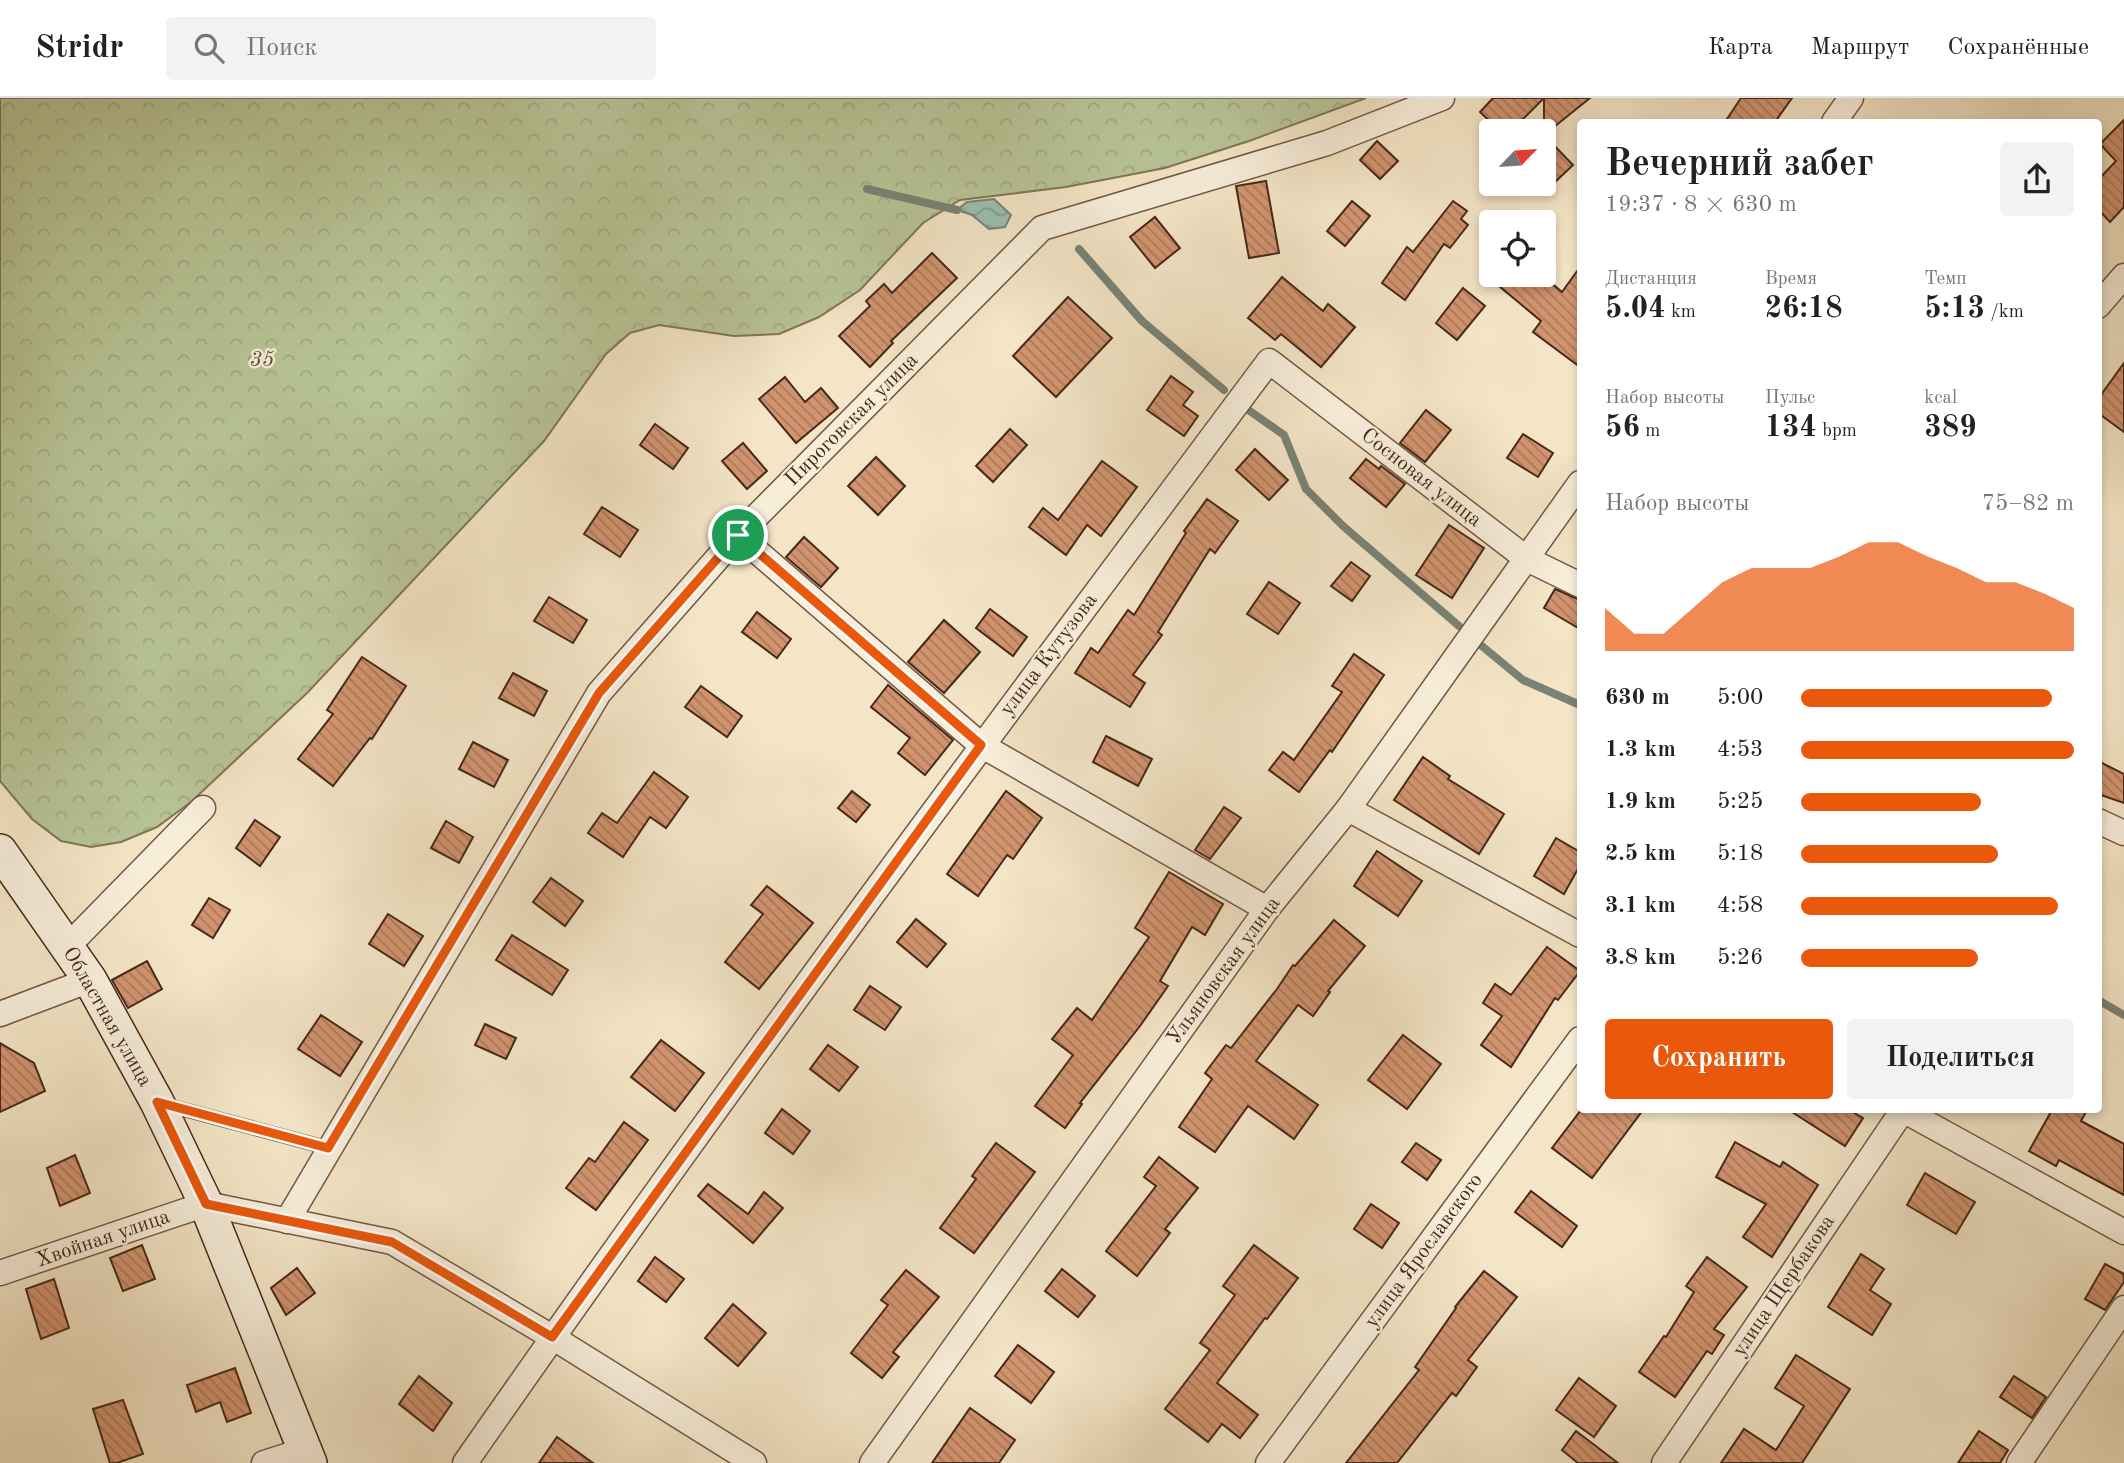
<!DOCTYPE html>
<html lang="ru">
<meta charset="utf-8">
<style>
:root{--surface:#fff;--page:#f2f2f2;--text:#222;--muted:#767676;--line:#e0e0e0;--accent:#ea580c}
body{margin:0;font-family:"Old Standard TT",serif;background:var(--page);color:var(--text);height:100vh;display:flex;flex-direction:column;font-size:26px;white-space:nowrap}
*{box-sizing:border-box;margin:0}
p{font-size:23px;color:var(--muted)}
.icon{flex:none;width:38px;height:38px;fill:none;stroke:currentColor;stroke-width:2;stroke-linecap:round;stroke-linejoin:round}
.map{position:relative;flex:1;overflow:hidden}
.sheet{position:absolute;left:1577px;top:21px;width:525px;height:994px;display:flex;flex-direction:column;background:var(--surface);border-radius:7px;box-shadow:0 4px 10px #0003}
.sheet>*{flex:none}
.needle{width:46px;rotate:65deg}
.tools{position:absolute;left:1479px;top:21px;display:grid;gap:14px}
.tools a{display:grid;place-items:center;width:77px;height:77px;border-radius:7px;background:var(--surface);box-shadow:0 4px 10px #0003;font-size:35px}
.pin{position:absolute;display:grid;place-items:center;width:60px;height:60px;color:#fff;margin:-30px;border:4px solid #fff;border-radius:50%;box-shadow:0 2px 7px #0007}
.round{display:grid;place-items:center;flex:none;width:74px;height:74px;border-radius:7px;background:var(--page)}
.summary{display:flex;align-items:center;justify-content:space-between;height:119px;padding:0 28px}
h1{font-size:38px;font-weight:700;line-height:52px}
.figures{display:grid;grid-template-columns:repeat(3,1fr);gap:10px;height:119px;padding:7px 28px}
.figures div{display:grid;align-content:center}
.figures b{font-size:30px;font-weight:700}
.figures small{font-size:19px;font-weight:400}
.figures p{font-size:19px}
.chart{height:196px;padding:14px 28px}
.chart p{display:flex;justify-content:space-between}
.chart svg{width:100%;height:126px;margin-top:7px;fill:var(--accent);opacity:.7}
.action{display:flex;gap:14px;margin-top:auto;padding:14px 28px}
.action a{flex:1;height:80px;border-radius:7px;background:var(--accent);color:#fff;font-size:28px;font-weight:700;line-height:80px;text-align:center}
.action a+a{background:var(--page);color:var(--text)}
ul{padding:0 28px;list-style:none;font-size:23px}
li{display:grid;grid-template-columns:112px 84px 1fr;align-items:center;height:52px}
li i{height:18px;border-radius:9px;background:var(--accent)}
header{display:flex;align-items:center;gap:42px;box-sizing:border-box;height:98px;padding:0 35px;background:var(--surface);border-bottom:2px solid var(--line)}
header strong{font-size:33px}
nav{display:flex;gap:38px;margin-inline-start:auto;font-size:24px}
.search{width:490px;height:63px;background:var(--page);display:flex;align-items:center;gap:18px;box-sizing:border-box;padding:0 24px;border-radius:7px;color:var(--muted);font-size:26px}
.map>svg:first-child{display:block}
.forest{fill:url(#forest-crowns);stroke:#807658;stroke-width:2}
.water{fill:url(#water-waves);stroke:#798375;stroke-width:2}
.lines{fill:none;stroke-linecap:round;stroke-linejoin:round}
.stream{stroke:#798375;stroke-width:8}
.building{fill:url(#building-back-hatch);stroke:#472819;stroke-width:2}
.service-casing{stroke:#725744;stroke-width:15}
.minor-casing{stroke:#725744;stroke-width:27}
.secondary-casing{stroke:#472819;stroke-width:36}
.service{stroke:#f7eeda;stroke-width:12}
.minor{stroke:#f7eeda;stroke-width:24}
.secondary{stroke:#f7eeda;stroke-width:33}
.route-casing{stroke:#fff;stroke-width:14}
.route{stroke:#ea580c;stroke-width:9}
.labels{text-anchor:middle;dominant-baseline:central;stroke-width:5;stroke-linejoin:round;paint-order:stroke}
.park-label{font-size:21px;font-style:italic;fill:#634f38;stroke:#f7eeda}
.street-label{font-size:21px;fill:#472819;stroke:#f7eeda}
</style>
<header>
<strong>Stridr</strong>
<div class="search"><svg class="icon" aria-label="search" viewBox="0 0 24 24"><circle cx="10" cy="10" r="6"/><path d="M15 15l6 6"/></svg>Поиск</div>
<nav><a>Карта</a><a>Маршрут</a><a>Сохранённые</a></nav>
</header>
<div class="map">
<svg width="2124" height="1365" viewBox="0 0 2124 1365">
<defs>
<pattern id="forest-crowns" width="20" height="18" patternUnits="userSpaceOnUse" patternTransform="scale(1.75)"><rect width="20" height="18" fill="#b8c597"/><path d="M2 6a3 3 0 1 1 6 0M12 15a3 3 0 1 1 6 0" fill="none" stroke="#a0a982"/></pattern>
<pattern id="water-waves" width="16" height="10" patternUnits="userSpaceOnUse" patternTransform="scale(1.75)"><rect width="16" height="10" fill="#9bbfb3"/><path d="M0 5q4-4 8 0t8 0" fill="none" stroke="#809b91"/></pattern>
<pattern id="building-back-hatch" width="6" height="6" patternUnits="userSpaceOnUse" patternTransform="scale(1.75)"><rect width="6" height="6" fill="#d1946f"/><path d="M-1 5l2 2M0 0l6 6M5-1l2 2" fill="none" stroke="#ab795a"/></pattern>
</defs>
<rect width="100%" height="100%" fill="#f3e5c6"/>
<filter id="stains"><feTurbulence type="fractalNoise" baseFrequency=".00286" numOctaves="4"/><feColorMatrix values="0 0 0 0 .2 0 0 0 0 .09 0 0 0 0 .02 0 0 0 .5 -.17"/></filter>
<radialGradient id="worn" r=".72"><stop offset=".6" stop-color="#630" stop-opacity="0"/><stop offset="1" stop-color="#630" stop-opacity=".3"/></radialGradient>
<!-- forest -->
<path class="forest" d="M0 0H1366L1249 43 1165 70 1066 89 960 102 923 125 860 192 819 219 779 236 734 238 659 227 630 235 606 256 544 343 308 594 191 704 157 729 121 744 91 749 61 743 32 721 0 683Z"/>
<!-- water -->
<path class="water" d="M994 101 1011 117 1005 129 989 131 972 117 957 112 967 104Z"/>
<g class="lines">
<!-- stream -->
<g class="stream">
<path d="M867 91 957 112"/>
<path d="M1079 151 1142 223 1224 292"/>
<path d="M1247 311 1284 337 1306 391 1343 428 1459 528"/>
<path d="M1477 544 1523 582 1580 607"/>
<path d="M2098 902 2124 917"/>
</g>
</g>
<!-- building -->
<g class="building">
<path d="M1493 0H1590L1544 37 1573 67 1554 85 1544 74V0L1511 33H1500L1480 14Z"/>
<path d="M1741 0H1792L1775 24H1725Z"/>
<path d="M2124 22V109L2110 124 2098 111V82L2116 63 2100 46Z"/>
<path d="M1377 43 1398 63 1380 81 1360 62Z"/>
<path d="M1266 83 1279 155 1249 160 1236 88Z"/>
<path d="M1352 103 1370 118 1345 148 1327 133Z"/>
<path d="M1453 103 1467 113 1461 121 1468 127 1450 150 1444 146 1405 202 1382 185 1407 149 1413 154Z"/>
<path d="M1155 119 1180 150 1155 170 1130 139Z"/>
<path d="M932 155 957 180 891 243 893 245 870 269 839 238 870 208 866 203 884 186 892 195Z"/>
<path d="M1580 169V269L1533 234 1541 223 1499 188 1508 177H1542L1562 194Z"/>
<path d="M1282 179 1323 213 1328 206 1355 229 1321 269 1281 236 1275 242 1248 220Z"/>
<path d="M1463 190 1485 208 1457 242 1436 225Z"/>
<path d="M1068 199 1112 240 1056 299 1013 258Z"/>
<path d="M2124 265V334L2098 315V301Z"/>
<path d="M1171 278 1193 294 1183 307 1198 318 1184 338 1147 312Z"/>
<path d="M785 279 805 304 821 290 838 310 796 345 759 301Z"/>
<path d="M1426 312 1451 332 1425 364 1400 345Z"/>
<path d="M655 326 688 350 673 371 640 347Z"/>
<path d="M1010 331 1027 347 993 384 976 368Z"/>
<path d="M1523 336 1553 355 1538 379 1507 360Z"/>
<path d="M743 345 767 373 747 391 722 363Z"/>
<path d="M1255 351 1288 382 1269 402 1236 372Z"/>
<path d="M876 359 905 388 878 417 848 388Z"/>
<path d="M1366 361 1379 371 1381 368 1405 386 1386 409 1350 380Z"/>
<path d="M1102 363 1137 389 1101 438 1087 427 1066 457 1029 429 1043 410 1058 422Z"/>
<path d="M1207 401 1238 423 1215 455 1210 451 1158 534 1162 537 1133 577 1145 585 1130 609 1075 575 1091 550 1098 555 1128 512 1134 517 1186 435 1184 433Z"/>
<path d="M602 409 638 432 620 459 584 436Z"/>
<path d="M1449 427 1484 450 1452 500 1416 477Z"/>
<path d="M804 439 838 470 821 489 786 459Z"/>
<path d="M1351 464 1370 478 1352 503 1331 488Z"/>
<path d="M1269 484 1300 505 1278 536 1247 516Z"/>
<path d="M1555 491 1580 502V531L1544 510Z"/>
<path d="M549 499 587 522 573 545 534 523Z"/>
<path d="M990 511 1027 539 1013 558 976 530Z"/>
<path d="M757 514 791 541 777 560 742 534Z"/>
<path d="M944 522 980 554 944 595 908 564Z"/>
<path d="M1354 556 1384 577 1332 654 1330 652 1299 694 1269 672 1283 654 1294 662 1342 594 1332 588Z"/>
<path d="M362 559 406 588 372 641 370 640 333 688 298 661 333 616 327 612Z"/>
<path d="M513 575 547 593 534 618 499 600Z"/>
<path d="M888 587 953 642 925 677 898 655 910 640 871 609Z"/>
<path d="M701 588 742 618 727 639 685 609Z"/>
<path d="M1106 638 1152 661 1138 688 1093 664Z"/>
<path d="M473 644 508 662 494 689 459 671Z"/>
<path d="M1423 659 1450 678 1448 681 1504 716 1479 756 1394 702Z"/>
<path d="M2098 663 2124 676V705L2098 696Z"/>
<path d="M654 674 688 699 666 730 650 719 623 759 588 735 602 715 617 725Z"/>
<path d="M852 693 870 707 856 724 838 710Z"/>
<path d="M1006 693 1042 720 1013 761 1007 757 978 798 947 776Z"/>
<path d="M1224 709 1241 720 1210 761 1195 752Z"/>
<path d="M255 722 280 739 260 768 236 750Z"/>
<path d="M446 723 473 739 459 765 431 750Z"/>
<path d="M1556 740 1580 754V767L1564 796 1534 778Z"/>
<path d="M1377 753 1422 783 1398 818 1354 788Z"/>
<path d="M1169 774 1223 806 1205 837 1192 829 1160 883 1168 888 1140 928 1080 1005 1082 1006 1065 1030 1035 1008 1073 957 1052 941 1077 910 1092 922 1149 839 1135 830Z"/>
<path d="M551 780 583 803 565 828 533 804Z"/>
<path d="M767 788 813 825 759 891 725 864 763 816 751 807Z"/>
<path d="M209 800 230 812 213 840 192 827Z"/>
<path d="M388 816 423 838 404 868 369 846Z"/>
<path d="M916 821 946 846 927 869 897 844Z"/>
<path d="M1334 822 1365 848 1328 893 1330 894 1313 918 1298 907 1256 963 1318 1007 1294 1041 1248 1008 1215 1054 1179 1029 1212 981 1205 975 1226 947 1231 950 1277 891 1293 867 1295 868Z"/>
<path d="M512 837 568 872 552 897 496 862Z"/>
<path d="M1547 849 1580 873 1558 902 1555 900 1511 969 1481 947 1502 918 1483 905 1495 886 1511 897Z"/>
<path d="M147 863 162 891 128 910 112 882Z"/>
<path d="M870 888 901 909 885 932 854 912Z"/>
<path d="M321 917 362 944 340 978 298 951Z"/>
<path d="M485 926 516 940 506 961 475 947Z"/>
<path d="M1403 937 1441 966 1407 1011 1368 982Z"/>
<path d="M661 942 704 975 675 1013 631 979Z"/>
<path d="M0 945 34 965 45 993 0 1014Z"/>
<path d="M828 947 858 969 839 993 810 971Z"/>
<path d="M782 1011 810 1033 793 1056 765 1035Z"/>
<path d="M1581 1012H1643L1592 1080 1552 1050Z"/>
<path d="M1789 1012H1849L1863 1020 1845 1048Z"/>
<path d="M2052 1012H2087L2081 1023 2124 1046V1097L2059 1062 2056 1068 2029 1053Z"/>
<path d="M624 1024 648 1042 596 1112 566 1090 589 1060 595 1064Z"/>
<path d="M1735 1044 1780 1069 1783 1064 1818 1087 1772 1159 1743 1139 1766 1106 1716 1079Z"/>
<path d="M996 1045 1035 1074 974 1155 940 1130 976 1081 972 1078Z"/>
<path d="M1416 1045 1441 1062 1427 1082 1402 1064Z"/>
<path d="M75 1057 90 1095 60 1108 47 1070Z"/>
<path d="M1159 1059 1198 1090 1165 1131 1170 1135 1137 1178 1106 1153 1156 1088 1144 1079Z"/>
<path d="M1925 1075 1975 1104 1956 1136 1907 1107Z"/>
<path d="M708 1086 748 1116 764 1094 783 1110 753 1145 698 1098Z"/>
<path d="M1531 1093 1577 1128 1562 1149 1515 1114Z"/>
<path d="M1371 1106 1399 1125 1382 1150 1354 1131Z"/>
<path d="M142 1147 155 1181 123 1193 110 1160Z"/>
<path d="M1254 1147 1298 1180 1267 1221 1265 1220 1217 1285 1258 1317 1240 1340 1222 1326 1208 1344 1165 1311 1210 1252 1200 1245 1235 1197 1223 1188Z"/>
<path d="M1861 1156 1884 1171 1870 1192 1891 1206 1872 1237 1828 1209Z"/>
<path d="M655 1159 684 1181 666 1204 638 1183Z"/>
<path d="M1707 1159 1747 1189 1714 1231 1724 1237 1712 1256 1707 1253 1675 1299 1639 1274 1664 1238 1666 1239 1694 1194 1686 1188Z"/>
<path d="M2105 1166 2124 1176V1184L2105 1212 2085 1201Z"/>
<path d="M297 1170 315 1195 286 1217 271 1190Z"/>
<path d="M1062 1171 1095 1198 1078 1219 1045 1193Z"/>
<path d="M906 1172 939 1199 893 1254 899 1259 882 1280 851 1255 888 1207 881 1202Z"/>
<path d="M1484 1173 1517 1199 1468 1262 1477 1269 1456 1298 1452 1295 1397 1365H1346L1419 1272 1415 1269 1456 1210 1455 1209Z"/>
<path d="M54 1181 69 1230 41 1241 26 1191Z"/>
<path d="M733 1206 766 1235 738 1268 705 1240Z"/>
<path d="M1018 1247 1054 1274 1031 1305 995 1278Z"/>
<path d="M1796 1257 1850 1291 1802 1365H1721L1744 1331 1776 1352 1804 1308 1775 1290Z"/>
<path d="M235 1270 251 1315 227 1324 220 1304 196 1314 187 1287Z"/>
<path d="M419 1278 452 1305 433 1333 399 1306Z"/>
<path d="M2014 1278 2046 1299 2032 1320 2000 1299Z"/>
<path d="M1579 1280 1616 1308 1594 1339 1556 1312Z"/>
<path d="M123 1302 143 1356 117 1365H110L93 1311Z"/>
<path d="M970 1310 1015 1342 999 1365H932Z"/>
<path d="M1576 1333 1618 1365H1578L1562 1352Z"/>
<path d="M1979 1333 2008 1352 2000 1365H1958Z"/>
<path d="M557 1339 593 1365H539Z"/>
</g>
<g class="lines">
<defs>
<path id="service" d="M163 1006 328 1050"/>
<g id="minor">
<path d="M1834 24 1851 0"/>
<path d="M2098 208 2124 178"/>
<path d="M738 437 981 647 1267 811"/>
<path d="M1348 711 1580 837"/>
<path d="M2098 723 2124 735"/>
<path d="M67 849 203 710"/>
<path d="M0 916 90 882"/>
<path d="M1903 1012 2124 1134"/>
<path d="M287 1123 599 595 738 437 1042 130 1327 45 1442 0"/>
<path d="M0 1175 206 1106 392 1144 552 1239 754 1365"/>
<path d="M264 1365 305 1352"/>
<path d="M465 1365C725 991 997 627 1269 263L1527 461 1580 487"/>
<path d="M872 1365 1267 811 1348 711 1580 385"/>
<path d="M1268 1365 1580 941"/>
<path d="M1664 1365 1903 1012"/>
<path d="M2019 1365 2124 1210"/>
</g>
<path id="secondary" d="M0 753 90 882 157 1004 206 1106 310 1365"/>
</defs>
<!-- service casing -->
<use href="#service" class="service-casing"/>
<!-- minor casing -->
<use href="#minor" class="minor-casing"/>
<!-- secondary casing -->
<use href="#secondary" class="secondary-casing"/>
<!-- service -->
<use href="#service" class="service"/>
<!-- minor -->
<use href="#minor" class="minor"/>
<!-- secondary -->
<use href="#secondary" class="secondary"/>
</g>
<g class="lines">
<defs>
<path id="route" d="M738 437 981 647 552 1239 392 1144 206 1106 157 1004 328 1050 599 595Z"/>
</defs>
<!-- route casing -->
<use href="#route" class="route-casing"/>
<!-- route -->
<use href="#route" class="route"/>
</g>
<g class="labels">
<!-- park labels -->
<g class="park-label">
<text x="262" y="262">35</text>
</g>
<!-- street labels -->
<g class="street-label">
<text transform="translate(852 322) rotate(-45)">Пироговская улица</text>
<text transform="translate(1421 380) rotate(38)">Сосновая улица</text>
<text transform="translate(1049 557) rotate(-53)">улица Кутузова</text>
<text transform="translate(1224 873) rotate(-54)">Ульяновская улица</text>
<text transform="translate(107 919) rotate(60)">Областная улица</text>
<text transform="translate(103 1141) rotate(-19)">Хвойная улица</text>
<text transform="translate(1424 1153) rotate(-54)">улица Ярославского</text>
<text transform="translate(1784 1188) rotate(-56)">улица Щербакова</text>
</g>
</g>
<rect width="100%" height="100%" filter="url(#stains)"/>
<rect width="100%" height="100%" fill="url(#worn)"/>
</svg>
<div class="tools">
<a><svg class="needle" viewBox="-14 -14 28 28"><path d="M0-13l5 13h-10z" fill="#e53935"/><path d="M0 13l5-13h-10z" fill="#767676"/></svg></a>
<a><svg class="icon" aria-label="locate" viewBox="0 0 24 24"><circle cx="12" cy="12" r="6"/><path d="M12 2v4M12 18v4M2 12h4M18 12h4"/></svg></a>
</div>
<div class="pin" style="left:738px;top:437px;background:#1e9e55"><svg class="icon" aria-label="arrive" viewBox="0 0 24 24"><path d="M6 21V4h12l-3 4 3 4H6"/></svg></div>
<section class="sheet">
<div class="summary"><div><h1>Вечерний забег</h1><p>19:37 · 8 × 630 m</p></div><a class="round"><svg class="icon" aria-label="share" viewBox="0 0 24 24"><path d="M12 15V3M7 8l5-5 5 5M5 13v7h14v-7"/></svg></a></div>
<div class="figures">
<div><p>Дистанция</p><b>5.04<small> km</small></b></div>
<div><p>Время</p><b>26:18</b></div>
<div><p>Темп</p><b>5:13<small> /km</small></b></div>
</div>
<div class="figures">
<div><p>Набор высоты</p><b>56<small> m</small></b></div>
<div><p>Пульс</p><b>134<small> bpm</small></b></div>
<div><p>kcal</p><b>389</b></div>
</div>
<div class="chart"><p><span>Набор высоты</span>75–82 m</p>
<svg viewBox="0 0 160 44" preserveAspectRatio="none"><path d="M0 44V29L10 38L20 38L30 29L40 20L50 15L60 15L70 15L80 11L90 6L100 6L110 11L120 15L130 20L140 20L150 24L160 29V44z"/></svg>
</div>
<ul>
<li><b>630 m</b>5:00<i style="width:92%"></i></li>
<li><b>1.3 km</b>4:53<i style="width:100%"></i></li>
<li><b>1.9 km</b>5:25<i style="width:66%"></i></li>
<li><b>2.5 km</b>5:18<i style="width:72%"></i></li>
<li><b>3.1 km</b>4:58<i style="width:94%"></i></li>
<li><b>3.8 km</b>5:26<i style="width:65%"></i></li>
</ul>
<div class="action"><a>Сохранить</a><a>Поделиться</a></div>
</section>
</div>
